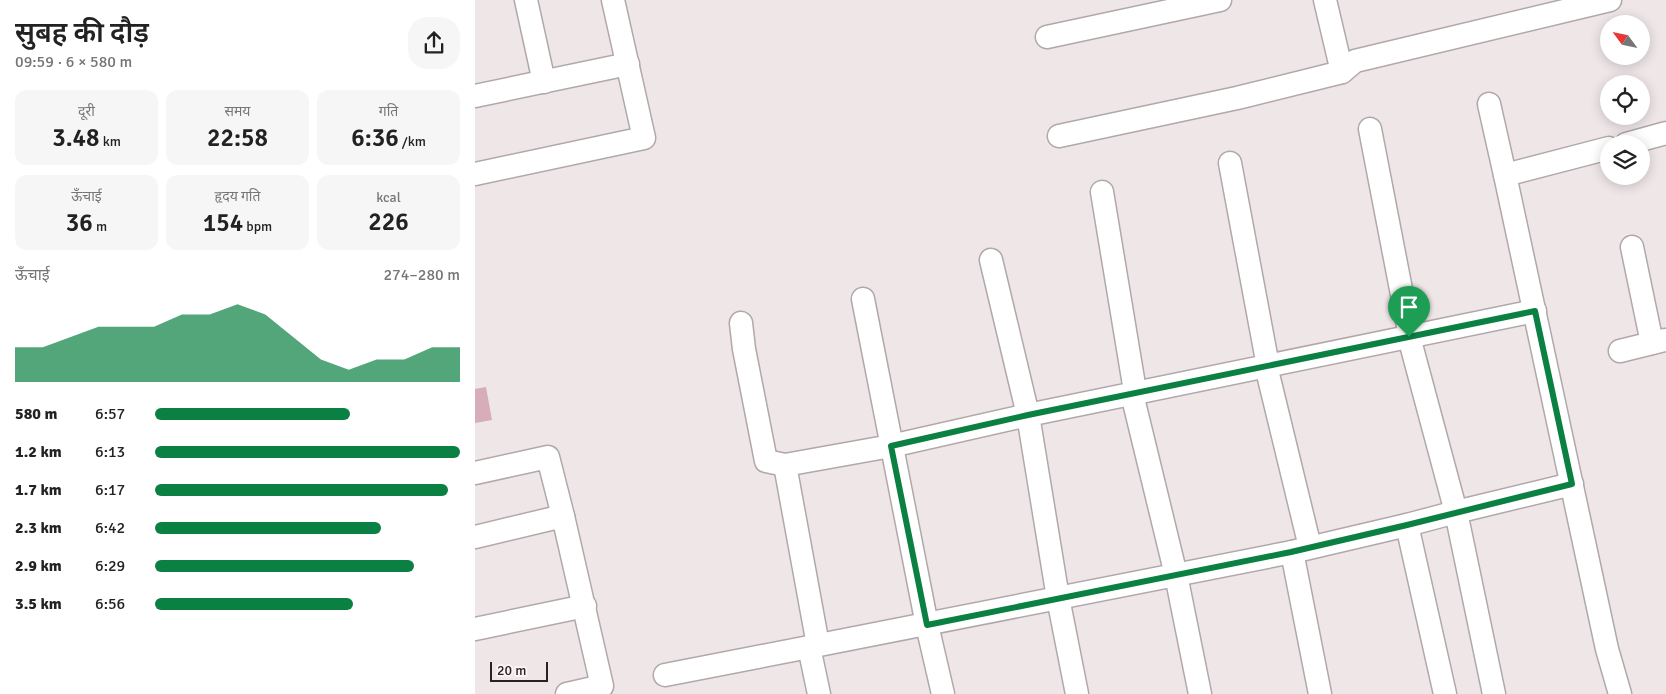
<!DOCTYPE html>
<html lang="hi">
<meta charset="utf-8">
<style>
:root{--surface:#fff;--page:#f6f6f6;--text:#222;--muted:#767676;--accent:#0b8043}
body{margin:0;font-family:Signika,"Noto Sans Devanagari",sans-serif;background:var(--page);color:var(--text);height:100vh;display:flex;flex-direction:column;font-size:19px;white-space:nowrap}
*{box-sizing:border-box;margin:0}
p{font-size:16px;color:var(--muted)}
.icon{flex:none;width:28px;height:28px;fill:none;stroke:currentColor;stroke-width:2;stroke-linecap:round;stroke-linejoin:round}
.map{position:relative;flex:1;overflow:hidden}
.side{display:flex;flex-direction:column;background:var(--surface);width:475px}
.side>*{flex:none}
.needle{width:32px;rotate:303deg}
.controls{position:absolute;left:1125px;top:15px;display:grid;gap:10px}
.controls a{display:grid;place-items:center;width:50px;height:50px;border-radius:50%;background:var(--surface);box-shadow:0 2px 12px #0003;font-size:25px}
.scale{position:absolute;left:15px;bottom:12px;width:58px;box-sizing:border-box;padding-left:5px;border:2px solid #272324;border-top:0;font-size:14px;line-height:18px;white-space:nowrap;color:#272324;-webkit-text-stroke:4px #fdf3f5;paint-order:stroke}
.pin{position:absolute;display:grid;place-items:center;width:42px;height:42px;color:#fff;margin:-51px -21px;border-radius:50% 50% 50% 0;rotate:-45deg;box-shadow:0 0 5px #0007}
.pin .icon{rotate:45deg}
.round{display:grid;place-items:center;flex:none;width:52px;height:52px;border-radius:20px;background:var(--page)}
.head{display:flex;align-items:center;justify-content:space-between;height:85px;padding:0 15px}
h1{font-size:28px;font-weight:600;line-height:38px}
.metrics{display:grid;grid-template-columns:repeat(3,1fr);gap:8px;height:85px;padding:5px 15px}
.metrics div{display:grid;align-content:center;border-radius:12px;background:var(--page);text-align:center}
.metrics b{font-size:25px;font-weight:600}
.metrics small{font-size:14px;font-weight:400}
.metrics p{font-size:14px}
.chart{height:140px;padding:10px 15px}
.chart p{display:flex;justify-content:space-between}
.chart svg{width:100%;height:90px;margin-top:5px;fill:var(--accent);opacity:.7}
ul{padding:0 15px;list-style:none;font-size:16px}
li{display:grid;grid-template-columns:80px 60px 1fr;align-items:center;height:38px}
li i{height:12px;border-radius:6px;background:var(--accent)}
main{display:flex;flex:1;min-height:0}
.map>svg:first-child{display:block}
.building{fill:#d6adb9}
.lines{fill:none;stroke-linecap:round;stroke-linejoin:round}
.minor-casing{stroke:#b1a8ab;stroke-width:25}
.minor{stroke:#fff;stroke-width:22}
.route-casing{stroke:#fff;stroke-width:10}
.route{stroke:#0b8043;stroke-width:6}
</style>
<main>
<section class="side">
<div class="head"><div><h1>सुबह की दौड़</h1><p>09:59 · 6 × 580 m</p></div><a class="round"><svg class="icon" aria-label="share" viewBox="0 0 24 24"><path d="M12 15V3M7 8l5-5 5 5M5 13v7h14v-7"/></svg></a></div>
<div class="metrics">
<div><p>दूरी</p><b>3.48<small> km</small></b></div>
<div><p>समय</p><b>22:58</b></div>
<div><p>गति</p><b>6:36<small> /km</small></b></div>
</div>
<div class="metrics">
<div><p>ऊँचाई</p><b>36<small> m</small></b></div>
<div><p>हृदय गति</p><b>154<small> bpm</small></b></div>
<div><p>kcal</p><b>226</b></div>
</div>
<div class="chart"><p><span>ऊँचाई</span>274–280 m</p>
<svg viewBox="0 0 160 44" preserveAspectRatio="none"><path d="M0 44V27L10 27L20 22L30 17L40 17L50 17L60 11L70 11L80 6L90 11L100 22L110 33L120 38L130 33L140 33L150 27L160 27V44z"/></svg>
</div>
<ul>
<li><b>580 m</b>6:57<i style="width:64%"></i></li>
<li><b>1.2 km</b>6:13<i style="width:100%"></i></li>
<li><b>1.7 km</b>6:17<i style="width:96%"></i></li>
<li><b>2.3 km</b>6:42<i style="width:74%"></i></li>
<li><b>2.9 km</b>6:29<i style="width:85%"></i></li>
<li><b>3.5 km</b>6:56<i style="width:65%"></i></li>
</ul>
</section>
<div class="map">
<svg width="1191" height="694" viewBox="0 0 1191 694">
<rect width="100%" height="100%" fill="#efe6e8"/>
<!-- building -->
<path class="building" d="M11 387 17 420 0 423V389Z"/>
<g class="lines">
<defs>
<g id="minor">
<path d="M51 0 69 82"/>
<path d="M850 0 867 72"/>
<path d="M572 37 745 0"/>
<path d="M0 96 153 64"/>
<path d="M1014 104 1030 175"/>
<path d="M895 129 935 336 934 337 981 512 1097 484"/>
<path d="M584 136 762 98 867 72 880 61 1135 0"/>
<path d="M1151 144 1191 133"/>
<path d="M1134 148 1030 175 1132 649 1145 694"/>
<path d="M755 163 793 366H791L835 547"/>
<path d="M0 174 169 138 138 0"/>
<path d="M627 192 659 385V393L657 394 701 575 725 694"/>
<path d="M1157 247 1177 343"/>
<path d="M516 260 553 415 583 598 602 694"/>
<path d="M388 299 452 625 468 694"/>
<path d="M266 323 269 349 291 461 310 465"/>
<path d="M1145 351 1190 340"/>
<path d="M0 473 73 457 88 516"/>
<path d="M932 525 970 694"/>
<path d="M0 537 88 516 127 686 92 694"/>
<path d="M817 552 845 694"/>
<path d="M0 629 110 606"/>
<path d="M343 645 310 465 416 446 553 415 1060 311"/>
<path d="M190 675 334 647"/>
<path d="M344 694 334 647 817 552 932 525 981 512 1019 694"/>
</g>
</defs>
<!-- minor casing -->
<use href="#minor" class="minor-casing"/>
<!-- minor -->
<use href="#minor" class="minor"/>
</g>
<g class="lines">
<defs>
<path id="route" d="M1060 311 1097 484 932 525 816 552 452 625 416 446 553 415Z"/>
</defs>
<!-- route casing -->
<use href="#route" class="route-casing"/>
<!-- route -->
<use href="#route" class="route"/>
</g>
</svg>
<div class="controls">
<a><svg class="needle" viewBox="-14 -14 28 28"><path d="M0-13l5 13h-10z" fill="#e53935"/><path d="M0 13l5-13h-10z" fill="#767676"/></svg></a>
<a><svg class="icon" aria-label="locate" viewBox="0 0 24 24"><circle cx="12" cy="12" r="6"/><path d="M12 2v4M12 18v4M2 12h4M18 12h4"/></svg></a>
<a><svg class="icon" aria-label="layers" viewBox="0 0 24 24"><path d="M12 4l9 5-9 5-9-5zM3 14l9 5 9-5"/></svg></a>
</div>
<div class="scale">20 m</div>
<div class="pin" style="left:934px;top:337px;background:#1e9e55"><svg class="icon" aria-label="arrive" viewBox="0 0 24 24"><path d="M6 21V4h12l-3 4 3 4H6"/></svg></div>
</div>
</main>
